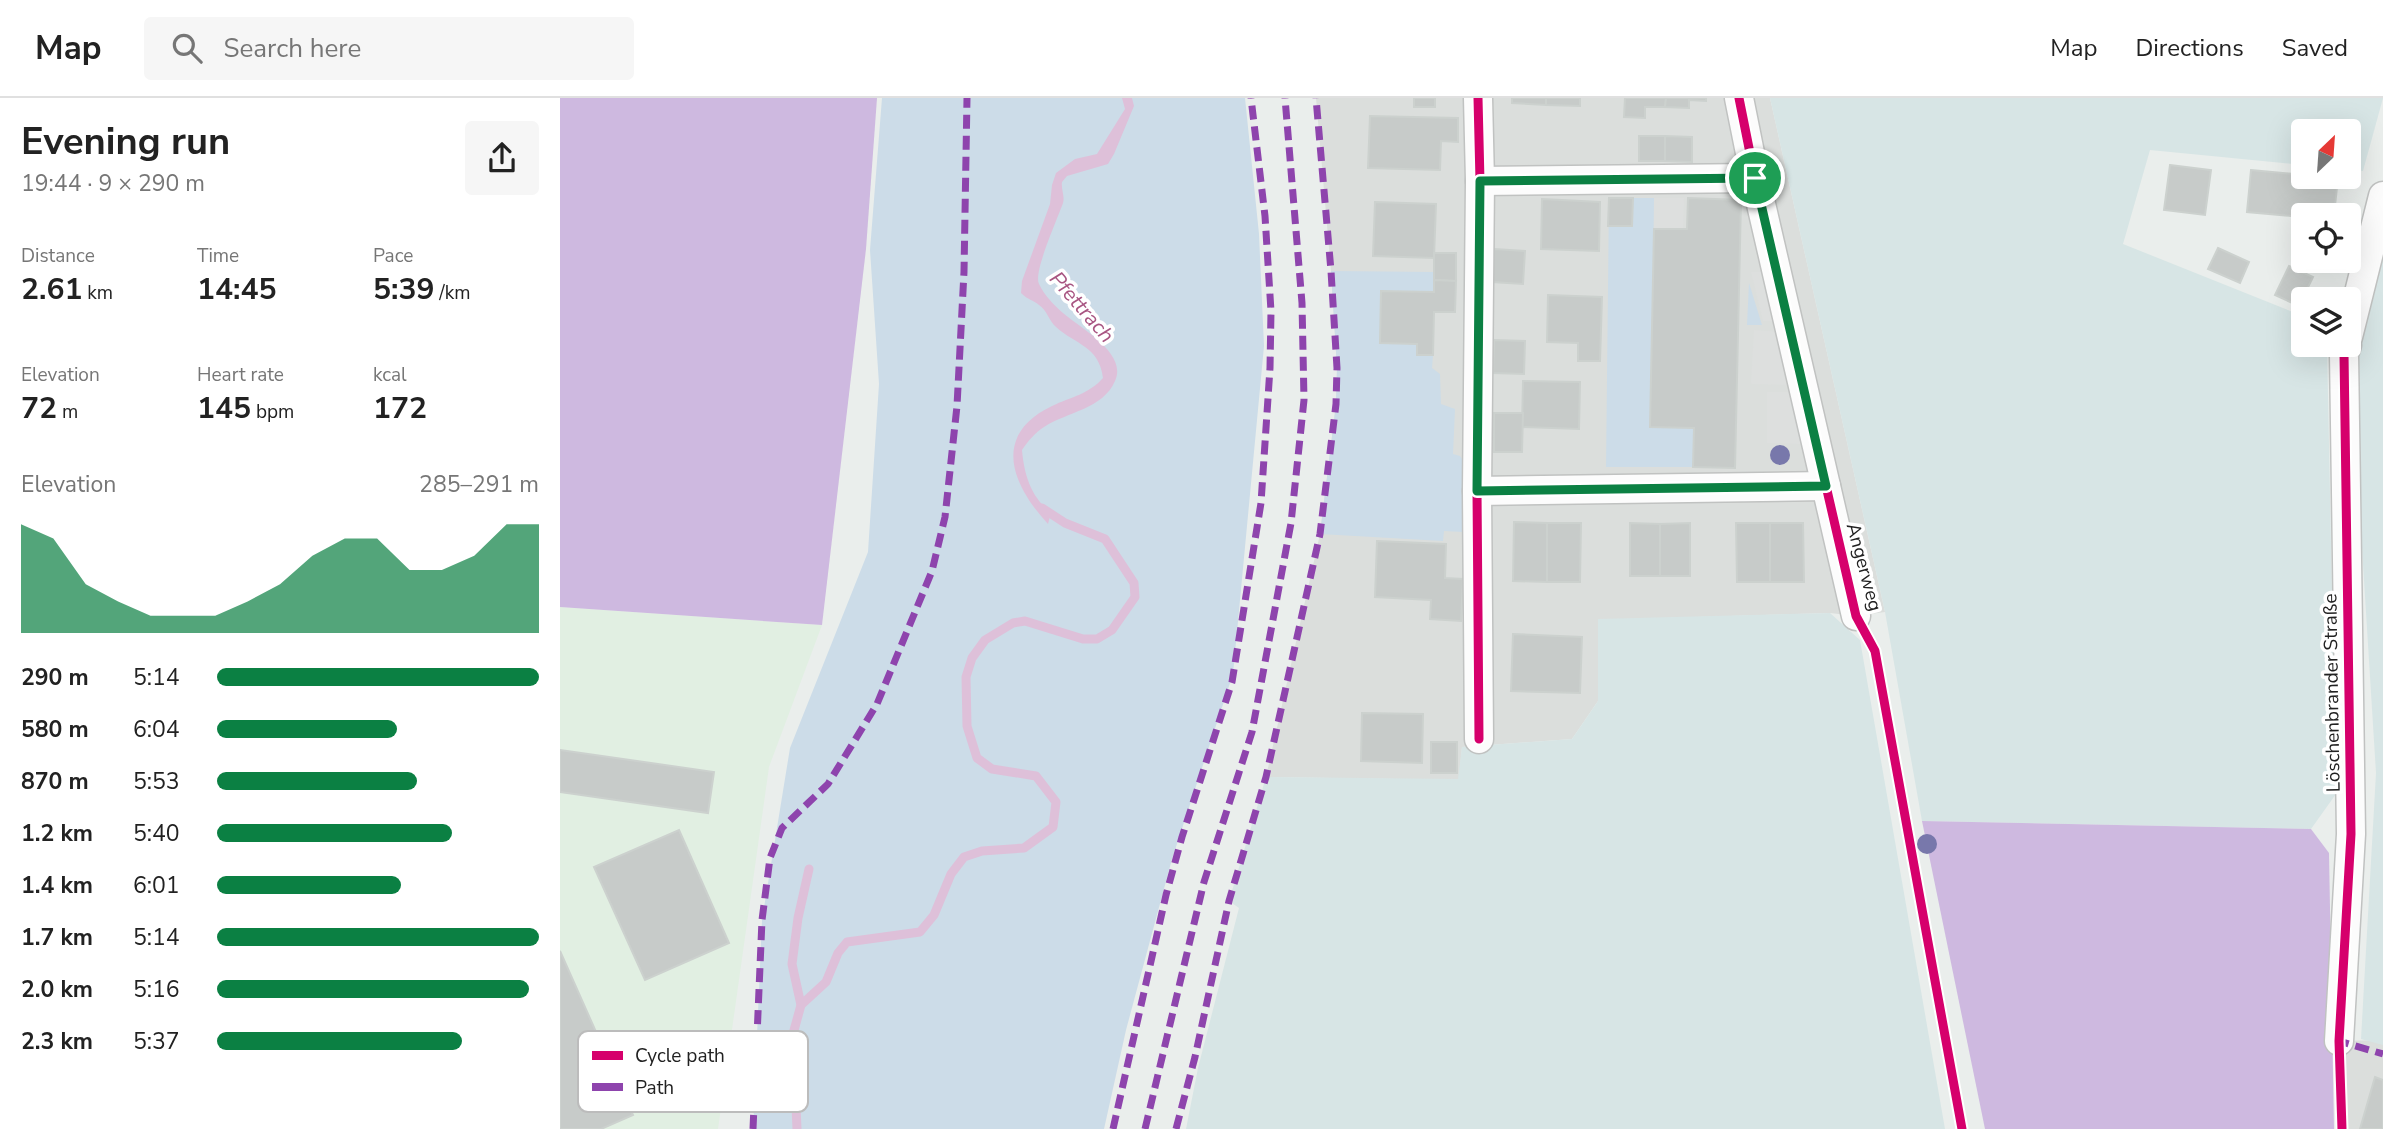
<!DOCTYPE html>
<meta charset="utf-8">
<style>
:root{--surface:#fff;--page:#f6f6f6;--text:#222;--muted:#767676;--line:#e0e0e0;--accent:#0b8043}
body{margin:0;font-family:"Nunito Sans",sans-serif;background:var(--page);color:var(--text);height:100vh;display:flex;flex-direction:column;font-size:26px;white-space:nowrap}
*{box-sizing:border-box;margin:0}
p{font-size:23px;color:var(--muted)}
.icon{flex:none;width:38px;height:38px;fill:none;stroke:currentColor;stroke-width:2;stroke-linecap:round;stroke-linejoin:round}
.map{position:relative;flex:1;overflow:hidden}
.sheet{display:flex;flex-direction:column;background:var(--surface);width:560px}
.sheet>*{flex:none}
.needle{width:46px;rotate:25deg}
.tools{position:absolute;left:1731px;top:21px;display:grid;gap:14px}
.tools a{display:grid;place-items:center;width:70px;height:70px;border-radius:7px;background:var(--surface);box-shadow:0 7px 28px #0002;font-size:35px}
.pin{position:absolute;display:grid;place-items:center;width:60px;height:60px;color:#fff;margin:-30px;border:4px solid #fff;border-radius:50%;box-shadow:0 2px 7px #0007}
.round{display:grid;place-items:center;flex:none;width:74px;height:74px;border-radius:7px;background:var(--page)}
.head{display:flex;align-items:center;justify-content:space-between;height:119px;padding:0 21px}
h1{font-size:38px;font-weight:700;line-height:52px}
.figures{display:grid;grid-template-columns:repeat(3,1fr);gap:10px;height:119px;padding:7px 21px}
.figures div{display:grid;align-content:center}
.figures b{font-size:30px;font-weight:700}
.figures small{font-size:19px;font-weight:400}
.figures p{font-size:19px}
.chart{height:196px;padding:14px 21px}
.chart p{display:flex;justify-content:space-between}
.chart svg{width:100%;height:126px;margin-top:7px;fill:var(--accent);opacity:.7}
ul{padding:0 21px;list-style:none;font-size:23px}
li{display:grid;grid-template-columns:112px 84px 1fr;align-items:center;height:52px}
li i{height:18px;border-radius:9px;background:var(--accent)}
header{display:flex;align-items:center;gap:42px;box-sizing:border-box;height:98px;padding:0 35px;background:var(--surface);border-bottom:2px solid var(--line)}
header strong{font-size:33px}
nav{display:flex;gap:38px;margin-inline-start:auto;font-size:24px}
.search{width:490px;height:63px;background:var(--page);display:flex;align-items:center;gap:18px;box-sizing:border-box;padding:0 24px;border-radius:7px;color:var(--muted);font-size:26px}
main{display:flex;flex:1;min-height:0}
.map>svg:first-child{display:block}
.residential{fill:#dbdedc}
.commercial{fill:#e1efe2}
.farmland{fill:#d7e5e5}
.grass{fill:#ccdce8}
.pitch{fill:#ceb9e0}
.parking{fill:#dddfde}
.water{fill:#dec0d9}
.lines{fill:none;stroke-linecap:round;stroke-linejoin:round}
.stream{stroke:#dec0d9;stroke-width:9}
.building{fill:#c7cbc9;stroke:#ccd1ce;stroke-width:2}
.minor-casing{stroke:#c0c2c1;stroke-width:31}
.minor{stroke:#fcfcfc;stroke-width:28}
.quiet{stroke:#8e44ad;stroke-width:7;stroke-dasharray:14 7;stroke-linecap:butt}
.cycleway-casing{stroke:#fff;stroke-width:13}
.cycleway{stroke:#d6006c;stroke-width:9}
.tree{fill:#7878ab}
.route-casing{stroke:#fff;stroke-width:14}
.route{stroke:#0b8043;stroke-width:9}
.labels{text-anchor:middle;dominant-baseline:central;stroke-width:7;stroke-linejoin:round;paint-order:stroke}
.street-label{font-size:19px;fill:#212121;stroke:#fff}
.water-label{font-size:21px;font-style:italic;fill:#a85582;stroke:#fff}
.key{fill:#fff;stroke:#bcbcbc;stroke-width:2}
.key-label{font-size:19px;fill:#212121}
</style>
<header>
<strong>Map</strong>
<div class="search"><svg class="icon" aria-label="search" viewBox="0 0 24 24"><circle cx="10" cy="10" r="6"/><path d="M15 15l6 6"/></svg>Search here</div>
<nav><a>Map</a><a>Directions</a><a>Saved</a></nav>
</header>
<main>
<section class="sheet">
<div class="head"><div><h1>Evening run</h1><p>19:44 · 9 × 290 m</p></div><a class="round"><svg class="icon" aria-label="share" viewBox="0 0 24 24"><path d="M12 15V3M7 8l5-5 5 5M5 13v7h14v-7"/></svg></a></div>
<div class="figures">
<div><p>Distance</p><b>2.61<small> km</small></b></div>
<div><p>Time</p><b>14:45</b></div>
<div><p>Pace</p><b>5:39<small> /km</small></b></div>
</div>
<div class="figures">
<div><p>Elevation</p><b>72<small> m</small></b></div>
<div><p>Heart rate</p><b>145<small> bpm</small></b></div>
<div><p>kcal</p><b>172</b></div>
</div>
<div class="chart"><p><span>Elevation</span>285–291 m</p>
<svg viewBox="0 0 160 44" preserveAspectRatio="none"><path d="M0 44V6L10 11L20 27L30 33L40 38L50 38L60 38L70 33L80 27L90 17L100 11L110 11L120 22L130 22L140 17L150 6L160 6V44z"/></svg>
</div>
<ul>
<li><b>290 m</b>5:14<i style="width:100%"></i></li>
<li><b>580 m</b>6:04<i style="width:56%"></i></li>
<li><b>870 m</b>5:53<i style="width:62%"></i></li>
<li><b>1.2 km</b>5:40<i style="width:73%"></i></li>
<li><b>1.4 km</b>6:01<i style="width:57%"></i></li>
<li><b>1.7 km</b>5:14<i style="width:100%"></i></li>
<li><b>2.0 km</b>5:16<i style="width:97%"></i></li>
<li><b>2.3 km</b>5:37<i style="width:76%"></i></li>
</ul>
</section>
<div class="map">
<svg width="1823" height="1031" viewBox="0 0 1823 1031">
<rect width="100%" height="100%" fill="#eaeeec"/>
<!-- residential -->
<g class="residential">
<path d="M756 0H1210L1325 514 1296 518 1270 515 1038 522V603L1012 641 902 649 899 682 706 679 760 436 776 306 777 270 771 173Z"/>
<path d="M1823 942V1031H1786L1779 943Z"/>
</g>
<!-- commercial -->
<path class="commercial" d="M0 509 262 527 209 669 158 1031H0Z"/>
<!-- farmland -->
<g class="farmland">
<path d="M1210 0H1823L1803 73 1789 71 1788 33H1743V67L1590 52 1563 146 1743 218V247H1767L1776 696 1751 731 1362 723 1325 514Z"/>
<path d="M1823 139V947L1801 941 1816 675 1791 273Z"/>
<path d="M1270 515 1300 542 1385 1031H626L638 970 679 810 669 803 706 679 898 681 902 649 1012 641 1038 603V521Z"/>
</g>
<!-- grass -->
<g class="grass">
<path d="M322 0H685L699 136 704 248 673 576 612 761 566 932 544 1031H193L202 822 230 650 308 454 319 286 310 152Z"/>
<path d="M1049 100H1094L1091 329 1134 330 1133 369H1046Z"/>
<path d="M771 173 874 174V194L820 245 857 246V256L873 257 872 270 880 276 881 306 895 311 893 356 900 358 905 366 903 434 884 433 883 443 760 436 776 306 777 270Z"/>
<path d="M1189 185 1202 227H1187Z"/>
</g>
<!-- pitch -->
<g class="pitch">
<path d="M0 0H317L306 151 262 527 0 509Z"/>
<path d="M1362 723 1751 731 1769 755 1774 1031H1425Z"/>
</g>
<!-- parking -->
<g class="parking">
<path d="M1094 100H1124L1123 132 1094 131Z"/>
<path d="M1191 174H1205L1216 223H1203Z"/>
<path d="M1194 232 1219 234 1231 287 1191 286Z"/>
<path d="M1207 294H1232L1244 346 1207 345Z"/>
</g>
<!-- water -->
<path class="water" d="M562 0H572L574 8 554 56 548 66 507 78 502 84C501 91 505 99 503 105 498 120 473 174 479 186 484 197 495 208 503 215 520 230 568 255 555 283 543 311 507 314 484 329 475 335 468 343 462 352 464 376 471 400 491 414L488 426C452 387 431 337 492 308 511 299 529 296 543 280 539 248 516 247 496 229 489 223 487 212 479 207 473 202 468 202 461 195L462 183 490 106 492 87 496 75 515 61 537 56 565 11Z"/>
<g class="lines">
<!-- stream -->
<g class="stream">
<path d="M241 907 232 866 238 820 249 771"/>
<path d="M237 1031 233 936 241 907 266 884 278 855 287 844 360 834 374 817 391 776 404 759 422 753 464 750 493 729 496 704 476 678 432 671 417 660 407 628 406 579 412 560 425 542 453 525 465 523 523 541H537L552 532 575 499 574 485 545 441 505 425 482 410"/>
</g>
</g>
<!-- building -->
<g class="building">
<rect x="854" y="0" width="21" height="9"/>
<path d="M952 0H986V7L952 5Z"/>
<path d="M986 0H1020V8L986 7Z"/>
<path d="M1065 0H1106L1105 9H1085V20L1064 19Z"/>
<path d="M1106 0H1146V3L1129 2V10L1105 9Z"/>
<path d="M810 18 898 20V44L881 43 880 72 808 70Z"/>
<rect x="1079" y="38" width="26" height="25"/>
<path d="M1105 38 1132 39V64L1105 63Z"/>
<path d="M1610 67 1651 72 1645 117 1604 112Z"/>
<path d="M1691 72 1778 80 1774 117 1743 119 1687 114Z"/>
<path d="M1049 100H1073L1072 128H1048Z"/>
<path d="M1128 100 1181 102 1175 370 1133 369 1134 330 1090 329 1094 131H1127Z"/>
<path d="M982 101 1040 104 1039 153 981 151Z"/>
<path d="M815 104 876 106 874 160 813 158Z"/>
<path d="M1658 150 1689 164 1680 185 1648 171Z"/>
<path d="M934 151 965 153 963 186 932 184Z"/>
<path d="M874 155H896V183L874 182Z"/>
<path d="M1729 168 1753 179 1739 208 1715 197Z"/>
<path d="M874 182 896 183 895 214H874L873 257H857V246L820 245 821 193 874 194Z"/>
<path d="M988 197 1042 199 1040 263H1018V245L987 244Z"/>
<path d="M934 242 965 243 964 276 933 275Z"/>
<path d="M963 283 1020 284 1019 331 962 329Z"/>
<path d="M934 315H963L962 354H934Z"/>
<path d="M954 424 987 425V484L953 483Z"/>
<path d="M987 425H1021L1020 484H987Z"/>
<path d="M1070 425 1100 426V478H1070Z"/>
<path d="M1130 425V478H1100V426Z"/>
<path d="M1176 425H1210V484H1177Z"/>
<path d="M1210 425H1243L1244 484H1210Z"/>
<path d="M817 443 886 446 885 480 903 481 901 523 870 521 871 502 815 499Z"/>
<path d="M953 536 1022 539 1020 595 951 593Z"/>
<path d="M802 615 863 616 862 665 801 663Z"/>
<rect x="871" y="644" width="26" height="31"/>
<path d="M0 652 154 674 148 715 0 694Z"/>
<path d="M119 732 169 845 85 882 34 769Z"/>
<path d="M0 853 73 1017 41 1031H0Z"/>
<path d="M1815 979 1823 982V1031H1800Z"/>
</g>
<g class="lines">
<defs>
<g id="minor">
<path d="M918 0 920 83 917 393 919 641"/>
<path d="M1179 0 1195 80 1296 518"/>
<path d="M920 83 1195 80"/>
<path d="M1788 239 1823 98"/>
<path d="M917 393 1266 388"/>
<path d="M1779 943 1791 736 1784 256 1787 247"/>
</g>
</defs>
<!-- minor casing -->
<use href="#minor" class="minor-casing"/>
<!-- minor -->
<use href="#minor" class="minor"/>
<!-- quiet -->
<g class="quiet">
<path d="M1779 947V943L1823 956"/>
<path d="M193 1031 202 822 210 760 222 730 268 686 317 606 372 473 385 419 397 308 404 174 407 0"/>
<path d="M553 1031 606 797 622 739 672 584 701 405 710 270 711 213 705 118 691 0"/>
<path d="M585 1031 644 784 692 634 731 425 744 302 742 205 725 0"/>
<path d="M616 1031 635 959 669 803 706 679 760 436 776 306 777 270 771 173 756 0"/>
</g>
<defs>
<g id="cycleway">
<path d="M918 0 920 83 917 393 919 641"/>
<path d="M1179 0 1195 80 1296 518 1315 553 1402 1031"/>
<path d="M1782 1031 1779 943 1791 736 1784 256 1787 247"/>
</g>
</defs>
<!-- cycleway casing -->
<use href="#cycleway" class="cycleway-casing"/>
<!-- cycleway -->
<use href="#cycleway" class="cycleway"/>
</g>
<!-- trees -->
<g class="tree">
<circle cx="1220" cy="357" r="10"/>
<circle cx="1367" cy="746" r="10"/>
</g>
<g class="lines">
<defs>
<path id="route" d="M1195 80 1266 388 917 393 920 83Z"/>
</defs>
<!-- route casing -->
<use href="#route" class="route-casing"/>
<!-- route -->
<use href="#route" class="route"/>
</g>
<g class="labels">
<!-- street labels -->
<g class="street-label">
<text transform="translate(1304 469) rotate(75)">Angerweg</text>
<text transform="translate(1772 595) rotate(-91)">Löschenbrander Straße</text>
</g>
<!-- water labels -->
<g class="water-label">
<text transform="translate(522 209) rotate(49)">Pfettrach</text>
</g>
</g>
<!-- legend -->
<rect x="18" y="933" width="230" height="81" rx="10" class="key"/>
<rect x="32" y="953" width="31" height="9" fill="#d6006c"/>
<rect x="32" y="985" width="31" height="8" fill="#8e44ad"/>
<g class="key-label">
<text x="75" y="964">Cycle path</text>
<text x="75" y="996">Path</text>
</g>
</svg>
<div class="tools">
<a><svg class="needle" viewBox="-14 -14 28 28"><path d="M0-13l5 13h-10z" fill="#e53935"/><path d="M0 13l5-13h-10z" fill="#767676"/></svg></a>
<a><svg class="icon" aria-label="locate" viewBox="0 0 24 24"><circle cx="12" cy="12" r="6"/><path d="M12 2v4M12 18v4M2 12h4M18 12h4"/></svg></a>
<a><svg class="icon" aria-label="layers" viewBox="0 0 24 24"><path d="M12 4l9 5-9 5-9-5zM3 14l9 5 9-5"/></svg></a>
</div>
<div class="pin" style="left:1195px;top:80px;background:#1e9e55"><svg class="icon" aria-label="arrive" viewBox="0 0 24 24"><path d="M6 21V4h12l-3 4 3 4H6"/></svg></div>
</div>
</main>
